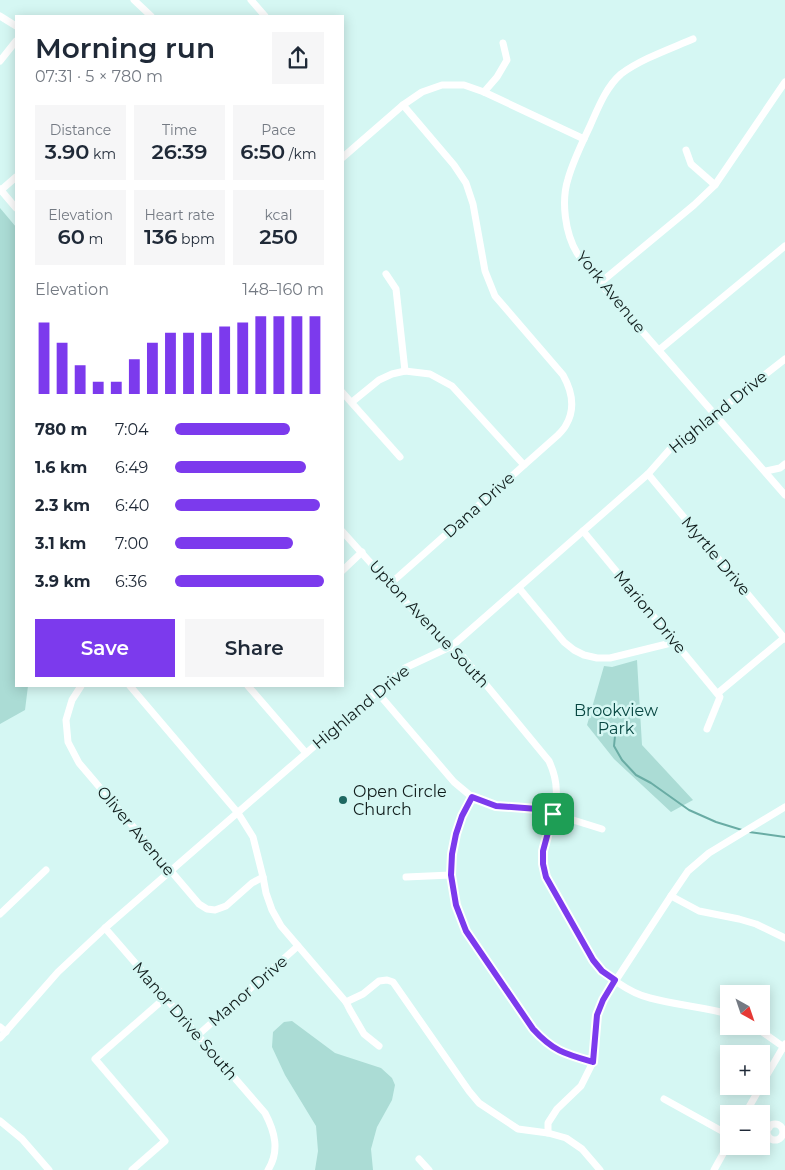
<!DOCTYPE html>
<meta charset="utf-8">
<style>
:root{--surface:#fff;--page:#f6f6f7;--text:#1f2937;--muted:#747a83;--accent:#7c3aed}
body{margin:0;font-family:Montserrat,sans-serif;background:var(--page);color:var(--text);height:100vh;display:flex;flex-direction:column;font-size:19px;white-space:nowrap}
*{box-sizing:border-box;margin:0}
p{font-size:16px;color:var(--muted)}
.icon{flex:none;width:28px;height:28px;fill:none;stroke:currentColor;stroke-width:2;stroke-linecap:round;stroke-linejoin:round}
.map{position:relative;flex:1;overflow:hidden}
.sheet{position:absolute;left:15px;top:15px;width:329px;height:672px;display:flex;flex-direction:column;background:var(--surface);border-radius:0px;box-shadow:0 2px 12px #0003}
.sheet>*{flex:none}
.needle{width:32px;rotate:140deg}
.fabs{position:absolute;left:720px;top:985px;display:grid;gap:10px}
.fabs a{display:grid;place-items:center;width:50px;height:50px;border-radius:0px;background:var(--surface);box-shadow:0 2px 12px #0003;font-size:25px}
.pin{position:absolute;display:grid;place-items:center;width:42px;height:42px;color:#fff;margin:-21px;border-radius:10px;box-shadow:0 2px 8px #0006}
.round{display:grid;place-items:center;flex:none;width:52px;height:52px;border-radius:0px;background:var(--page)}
.headline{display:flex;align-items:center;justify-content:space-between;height:85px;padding:0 20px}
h1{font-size:28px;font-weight:600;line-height:38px}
.figures{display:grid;grid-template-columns:repeat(3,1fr);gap:8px;height:85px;padding:5px 20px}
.figures div{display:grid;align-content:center;border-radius:0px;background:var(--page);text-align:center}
.figures b{font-size:21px;font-weight:600}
.figures small{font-size:14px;font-weight:400}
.figures p{font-size:14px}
.chart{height:140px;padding:10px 20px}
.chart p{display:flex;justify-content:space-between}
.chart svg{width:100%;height:90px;margin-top:5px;stroke:var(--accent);stroke-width:6}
.cta{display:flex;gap:10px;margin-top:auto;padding:10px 20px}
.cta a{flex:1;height:58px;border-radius:0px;background:var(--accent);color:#fff;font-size:20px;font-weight:600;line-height:58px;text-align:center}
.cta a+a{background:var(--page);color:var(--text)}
ul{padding:0 20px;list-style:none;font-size:16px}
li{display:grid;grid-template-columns:80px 60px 1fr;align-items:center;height:38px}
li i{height:12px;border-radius:6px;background:var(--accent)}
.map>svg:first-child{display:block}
.green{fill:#abdcd5}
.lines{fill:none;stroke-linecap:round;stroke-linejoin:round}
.stream{stroke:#69aca4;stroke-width:2}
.minor{stroke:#fff;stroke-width:7}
.route-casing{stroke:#fff;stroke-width:10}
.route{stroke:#7c3aed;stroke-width:6}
.poi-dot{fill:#1d6861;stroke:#d5f7f3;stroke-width:2}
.labels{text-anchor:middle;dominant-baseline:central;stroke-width:5;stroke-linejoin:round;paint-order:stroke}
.street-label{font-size:16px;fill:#101c1b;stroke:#d5f7f3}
.park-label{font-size:16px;fill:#084742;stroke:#d5f7f3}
.poi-label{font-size:16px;fill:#101c1b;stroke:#d5f7f3;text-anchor:start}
</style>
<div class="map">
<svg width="785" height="1170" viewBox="0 0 785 1170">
<rect width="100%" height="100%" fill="#d5f7f3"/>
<!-- green -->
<g class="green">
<path d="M0 208 16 227V686H28L25 710 0 724Z"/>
<path d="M637 660 642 745 693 800 671 812 614 759 587 725 604 666 612 667Z"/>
<path d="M292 1021 335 1053 381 1068 392 1078 395 1085 392 1100 377 1127 371 1149 373 1170H315L318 1151 316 1126 285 1075 272 1047 273 1032 284 1022Z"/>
</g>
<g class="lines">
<!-- stream -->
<g class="stream">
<path d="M616 726 614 746 622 760 636 775 651 783 689 810 716 822 742 830"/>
<path d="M749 832 785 837"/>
</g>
<!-- minor -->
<g class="minor">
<path d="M134 0 151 16"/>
<path d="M251 0 265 16"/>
<path d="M0 16 16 26"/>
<path d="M693 39C670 49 641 59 621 74 606 87 598 108 590 126 582 143 573 161 568 179 561 201 565 233 577 253 584 263 593 273 600 283L785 495"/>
<path d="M0 61 16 41"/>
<path d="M484 92 497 77 507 60 503 43"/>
<path d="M686 150 691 164 715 185"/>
<path d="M342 158 403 105 422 92 442 85H464L484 92 584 139"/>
<path d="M0 189 16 208"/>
<path d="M1 190 16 177"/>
<path d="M386 274 396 289 405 371"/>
<path d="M600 283 694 205 715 185 785 82"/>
<path d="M659 350 785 246"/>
<path d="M342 392 400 457"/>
<path d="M352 402 379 380 392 374 405 371 430 374 452 386 524 465"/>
<path d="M766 471 780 468 785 464"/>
<path d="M648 474 785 639"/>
<path d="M342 531 431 630 459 652 549 761C566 798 549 814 543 849 542 859 544 868 547 877L593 960C606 976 629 993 650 998 676 1005 703 1007 729 1014"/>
<path d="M583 531 720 697 707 729"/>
<path d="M342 571 362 552"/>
<path d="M390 584 558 435C561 432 564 429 566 425 576 408 572 391 563 375L495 296 485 271 473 204 466 183 454 165 403 105"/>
<path d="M519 588 564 642 574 650 584 655 597 658H610L675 642"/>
<path d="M81 686 72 700 66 720 68 742 79 763 199 904 207 909 215 910 226 906 252 883 263 877"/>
<path d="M130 686 238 813 253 837 263 877 266 893 272 910 281 926 346 1002 363 994 379 981 387 980 393 982 469 1091 479 1103 518 1129 548 1133 566 1138 582 1149 600 1170"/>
<path d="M248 686 306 753"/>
<path d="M377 692 454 782 472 797 496 806 538 809 602 829"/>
<path d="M718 693 784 638"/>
<path d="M472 797 462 816 456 834 452 854 451 875 456 905 466 931 533 1029C554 1051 565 1054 593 1062"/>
<path d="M406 877 451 875"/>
<path d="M671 896 699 911 739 919 756 924 785 938"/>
<path d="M0 914 46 870"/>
<path d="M105 928 265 1113C275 1132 280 1151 268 1170"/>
<path d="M346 1002 350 1010 364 1034 379 1046"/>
<path d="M754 1026 785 1048"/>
<path d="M0 1027 6 1032"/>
<path d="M198 1035 298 946"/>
<path d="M0 1038 58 972 105 928 289 768 405 668 452 646 648 474 670 449 785 359"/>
<path d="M761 1085 785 1044"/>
<path d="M664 1099 729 1135"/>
<path d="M745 1114 761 1086"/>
<path d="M0 1121 22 1139 49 1170"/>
<path d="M761 1124 769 1128"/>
<circle cx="775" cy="1132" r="8"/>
<path d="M548 1133V1123L557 1109 581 1086 593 1062 597 1015 603 1000 671 896 688 871 709 853 785 807"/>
<path d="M419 1159 429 1170"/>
<path d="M132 1170 165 1141 95 1059 165 998"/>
<path d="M714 1170 729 1143"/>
</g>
</g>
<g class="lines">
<defs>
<path id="route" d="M472 797 496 806 538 809 553 814 543 851V864L546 877 593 960 602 971 615 980 603 1000 597 1015 593 1062C565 1054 553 1051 533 1029L466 931 456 905 451 875 452 854 456 834 462 816Z"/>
</defs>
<!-- route casing -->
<use href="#route" class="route-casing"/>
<!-- route -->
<use href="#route" class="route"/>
</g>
<!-- markers -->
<circle class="poi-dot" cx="343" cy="800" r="5"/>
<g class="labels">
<!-- street labels -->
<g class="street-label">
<text transform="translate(611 292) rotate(51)">York Avenue</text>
<text transform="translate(718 412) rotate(-39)">Highland Drive</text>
<text transform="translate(479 505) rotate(-42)">Dana Drive</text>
<text transform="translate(716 556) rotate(50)">Myrtle Drive</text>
<text transform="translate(650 612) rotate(50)">Marion Drive</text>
<text transform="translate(429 624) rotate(47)">Upton Avenue South</text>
<text transform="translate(361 707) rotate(-40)">Highland Drive</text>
<text transform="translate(136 831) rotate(50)">Oliver Avenue</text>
<text transform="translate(248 991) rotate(-41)">Manor Drive</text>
<text transform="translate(185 1021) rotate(49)">Manor Drive South</text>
</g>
<!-- park labels -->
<g class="park-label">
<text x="616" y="710">Brookview<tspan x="616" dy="18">Park</tspan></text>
</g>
<!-- poi labels -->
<g class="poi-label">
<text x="353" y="791">Open Circle<tspan x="353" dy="18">Church</tspan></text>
</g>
</g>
</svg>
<div class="fabs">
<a><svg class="needle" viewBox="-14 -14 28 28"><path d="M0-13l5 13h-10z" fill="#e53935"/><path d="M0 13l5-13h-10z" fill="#747a83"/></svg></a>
<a>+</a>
<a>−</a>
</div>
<div class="pin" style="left:553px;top:814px;background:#1e9e55"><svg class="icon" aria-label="arrive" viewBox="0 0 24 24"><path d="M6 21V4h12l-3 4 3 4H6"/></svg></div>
<section class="sheet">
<div class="headline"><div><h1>Morning run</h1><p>07:31 · 5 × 780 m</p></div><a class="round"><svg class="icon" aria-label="share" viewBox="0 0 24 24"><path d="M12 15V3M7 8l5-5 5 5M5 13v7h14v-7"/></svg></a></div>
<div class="figures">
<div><p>Distance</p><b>3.90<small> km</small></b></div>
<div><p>Time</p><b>26:39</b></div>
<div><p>Pace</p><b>6:50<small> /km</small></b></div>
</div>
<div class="figures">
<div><p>Elevation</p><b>60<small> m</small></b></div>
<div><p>Heart rate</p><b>136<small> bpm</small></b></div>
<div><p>kcal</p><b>250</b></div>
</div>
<div class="chart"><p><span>Elevation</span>148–160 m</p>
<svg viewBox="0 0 160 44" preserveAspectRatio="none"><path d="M5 44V9M15 44V19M25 44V30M35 44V38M45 44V38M55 44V27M65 44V19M75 44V14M85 44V14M95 44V14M105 44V11M115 44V9M125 44V6M135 44V6M145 44V6M155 44V6"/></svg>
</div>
<ul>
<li><b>780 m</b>7:04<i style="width:77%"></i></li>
<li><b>1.6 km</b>6:49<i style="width:88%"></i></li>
<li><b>2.3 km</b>6:40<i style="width:97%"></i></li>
<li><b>3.1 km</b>7:00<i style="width:79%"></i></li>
<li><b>3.9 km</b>6:36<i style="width:100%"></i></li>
</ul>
<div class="cta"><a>Save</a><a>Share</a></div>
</section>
</div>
